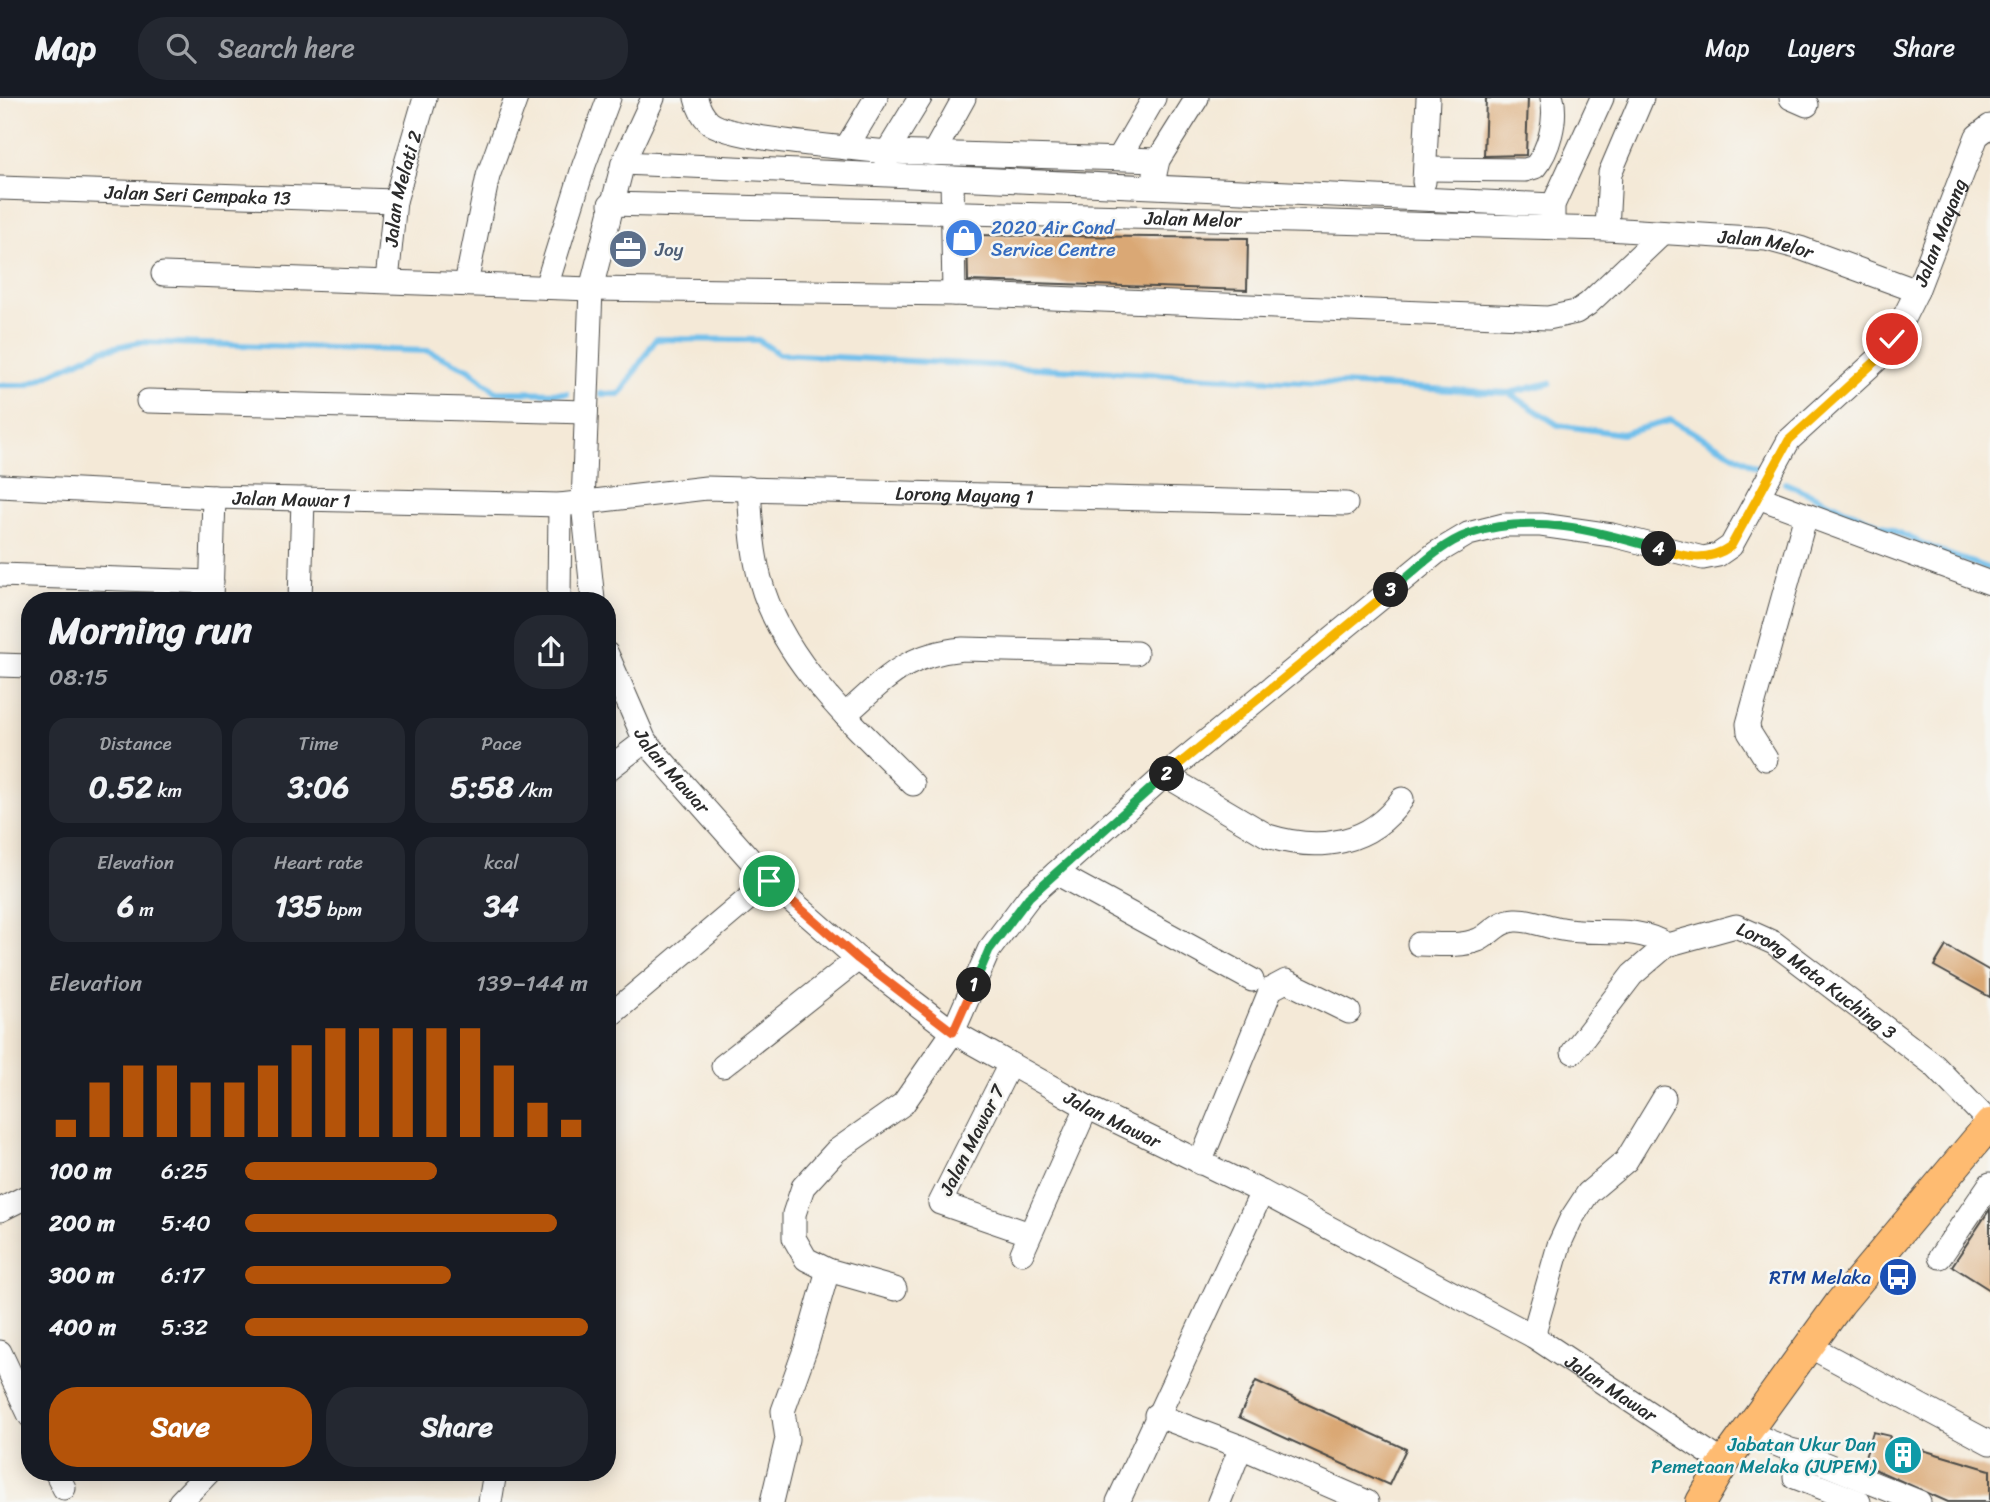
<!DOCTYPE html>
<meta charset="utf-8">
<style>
:root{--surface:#171b24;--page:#242831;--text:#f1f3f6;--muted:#9ea1a6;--line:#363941;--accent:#b45309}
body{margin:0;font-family:Sriracha,sans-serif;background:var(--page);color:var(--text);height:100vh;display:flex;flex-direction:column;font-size:26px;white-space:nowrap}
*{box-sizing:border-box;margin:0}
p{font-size:23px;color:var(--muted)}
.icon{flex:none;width:38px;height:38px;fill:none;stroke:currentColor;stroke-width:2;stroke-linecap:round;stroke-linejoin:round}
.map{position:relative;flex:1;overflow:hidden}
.side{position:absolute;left:21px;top:494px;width:595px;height:889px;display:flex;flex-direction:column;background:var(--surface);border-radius:28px;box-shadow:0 4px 18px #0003}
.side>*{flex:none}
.pin{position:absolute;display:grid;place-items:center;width:60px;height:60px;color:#fff;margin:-30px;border:4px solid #fff;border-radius:50%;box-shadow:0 2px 7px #0007}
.km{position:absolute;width:35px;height:35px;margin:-18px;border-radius:50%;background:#222;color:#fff;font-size:19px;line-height:35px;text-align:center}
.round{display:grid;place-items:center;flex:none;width:74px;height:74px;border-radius:28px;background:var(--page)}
.head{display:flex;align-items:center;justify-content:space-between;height:119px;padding:0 28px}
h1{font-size:38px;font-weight:700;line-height:52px}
.stats{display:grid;grid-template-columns:repeat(3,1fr);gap:10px;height:119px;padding:7px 28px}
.stats div{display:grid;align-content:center;border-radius:18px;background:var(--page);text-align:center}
.stats b{font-size:30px;font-weight:700}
.stats small{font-size:19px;font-weight:400}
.stats p{font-size:19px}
.chart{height:196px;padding:14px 28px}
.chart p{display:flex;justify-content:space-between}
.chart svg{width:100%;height:126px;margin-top:7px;stroke:var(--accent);stroke-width:6}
.button{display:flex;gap:14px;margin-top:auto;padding:14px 28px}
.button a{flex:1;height:80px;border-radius:28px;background:var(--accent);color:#fff;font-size:28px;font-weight:700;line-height:80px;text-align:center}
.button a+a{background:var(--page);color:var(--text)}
ul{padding:0 28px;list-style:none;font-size:23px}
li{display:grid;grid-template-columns:112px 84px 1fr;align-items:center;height:52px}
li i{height:18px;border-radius:9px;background:var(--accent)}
header{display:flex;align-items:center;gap:42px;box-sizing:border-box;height:98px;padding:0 35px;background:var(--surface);border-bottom:2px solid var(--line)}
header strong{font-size:33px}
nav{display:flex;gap:38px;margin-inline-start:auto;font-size:24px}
.search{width:490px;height:63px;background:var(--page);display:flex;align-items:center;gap:18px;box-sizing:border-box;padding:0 24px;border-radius:28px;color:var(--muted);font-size:26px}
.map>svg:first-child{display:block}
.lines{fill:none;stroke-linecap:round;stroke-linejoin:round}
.stream{stroke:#71bfeb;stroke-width:6}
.building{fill:#daa874}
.minor-casing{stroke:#494845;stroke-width:25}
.major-casing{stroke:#494845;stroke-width:32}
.minor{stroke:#fff;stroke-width:23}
.major{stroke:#febb71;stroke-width:30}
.split-1-casing{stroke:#fff;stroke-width:14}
.split-2-casing{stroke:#fff;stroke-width:14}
.split-3-casing{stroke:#fff;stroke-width:14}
.split-4-casing{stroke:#fff;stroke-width:14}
.split-5-casing{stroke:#fff;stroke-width:14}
.split-1{stroke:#f0652b;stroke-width:9}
.split-2{stroke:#22a559;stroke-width:9}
.split-3{stroke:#f5b400;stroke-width:9}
.split-4{stroke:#22a559;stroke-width:9}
.split-5{stroke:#f5b400;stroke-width:9}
.labels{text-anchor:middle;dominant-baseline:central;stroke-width:5;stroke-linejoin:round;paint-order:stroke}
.street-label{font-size:19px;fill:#2b2b2b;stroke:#f6f6f2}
.shop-label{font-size:19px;fill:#366cbe;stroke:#f6f6f2;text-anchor:start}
.service-label{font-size:19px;fill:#4e5e75;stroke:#f6f6f2;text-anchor:start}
.transit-label{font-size:19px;fill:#164399;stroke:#f6f6f2;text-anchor:end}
.culture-label{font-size:19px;fill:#0d838f;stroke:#f6f6f2;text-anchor:end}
</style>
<header>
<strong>Map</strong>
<div class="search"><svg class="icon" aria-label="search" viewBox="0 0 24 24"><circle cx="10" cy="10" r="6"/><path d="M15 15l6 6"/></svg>Search here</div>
<nav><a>Map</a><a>Layers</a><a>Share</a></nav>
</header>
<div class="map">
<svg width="1990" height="1404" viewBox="0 0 1990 1404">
<rect width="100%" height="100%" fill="#f6f6f2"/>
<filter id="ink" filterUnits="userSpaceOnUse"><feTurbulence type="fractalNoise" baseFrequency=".0143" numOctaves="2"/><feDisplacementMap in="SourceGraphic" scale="14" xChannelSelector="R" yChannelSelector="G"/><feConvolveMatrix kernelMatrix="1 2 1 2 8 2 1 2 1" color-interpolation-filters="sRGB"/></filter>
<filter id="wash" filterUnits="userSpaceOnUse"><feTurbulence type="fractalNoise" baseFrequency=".00686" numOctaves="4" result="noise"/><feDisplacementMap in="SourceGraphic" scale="28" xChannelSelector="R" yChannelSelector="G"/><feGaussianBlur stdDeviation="1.57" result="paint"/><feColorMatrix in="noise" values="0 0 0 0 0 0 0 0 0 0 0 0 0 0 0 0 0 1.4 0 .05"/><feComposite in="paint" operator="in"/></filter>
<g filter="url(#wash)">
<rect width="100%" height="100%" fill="#f4e9d7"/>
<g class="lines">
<!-- stream -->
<g class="stream">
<path d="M0 287H27L102 252 140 244 428 253 469 271 496 294 567 295"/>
<path d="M1509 295 1550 285"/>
<path d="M601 296H620L656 241 758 242 779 256 1509 295 1558 327 1622 336 1671 322 1758 370"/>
<path d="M1785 385 1944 455 1990 471"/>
</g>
</g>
<g id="blocks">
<!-- building -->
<g class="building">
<path d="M1486 0H1528L1526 57 1484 58Z"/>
<path d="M967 137 1248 140 1247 192 968 183Z"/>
<path d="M1946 848 1990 873V899L1934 868Z"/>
<path d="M1990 1111V1192L1952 1168Z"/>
<path d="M1256 1283 1406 1351 1389 1387 1239 1319Z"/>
<path d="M1873 1334 1890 1338 1889 1342 1990 1372V1404H1948L1863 1366Z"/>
</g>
</g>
</g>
<g filter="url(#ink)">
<use href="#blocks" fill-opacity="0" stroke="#494845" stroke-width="2"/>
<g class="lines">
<defs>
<g id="minor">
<path d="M696 0C698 9 702 17 709 24 730 42 854 50 887 54L1158 62"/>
<path d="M1791 0 1807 7"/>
<path d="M846 50 876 0"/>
<path d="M933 56 964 0"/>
<path d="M1119 60 1154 0"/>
<path d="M623 65 1553 107"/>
<path d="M886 66 887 54 920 0"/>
<path d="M1426 71 1525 72 1535 69C1549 52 1557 22 1552 0"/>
<path d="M1155 76 1158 62 1197 0"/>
<path d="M952 80 954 196"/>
<path d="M1424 84 1428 0"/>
<path id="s1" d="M0 90 395 103"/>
<path id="s2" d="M610 106 1607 131 1766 141 1800 150 1917 193"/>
<path d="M1553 123V107L1602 0"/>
<path d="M1607 131 1610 75 1642 0"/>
<path d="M163 176 591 191 954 196 1548 220 1576 214 1588 206 1663 135"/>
<path id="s3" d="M387 183 395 103 425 0"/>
<path d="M466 186 488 78 516 0"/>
<path d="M546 189 584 67 609 0"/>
<path d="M148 303 586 314"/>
<path id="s4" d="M0 388 214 399 560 407 706 390 1346 406"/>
<path d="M749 390C751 421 752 452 760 481 782 564 855 627 913 686"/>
<path d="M1758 399 1990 485"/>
<path d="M0 477 212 484"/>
<path d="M211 502 214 399"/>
<path d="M300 502 303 401"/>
<path d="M559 502 560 407"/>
<path d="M593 502 583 406 591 191 623 65 653 0"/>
<path id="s5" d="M607 556 645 643 769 783 858 861 953 934 1087 1009 1262 1094 1533 1238 1724 1365"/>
<path d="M0 567 30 568"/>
<path d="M845 617C888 579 904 557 963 551L1136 555"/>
<path d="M1766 661 1749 634 1748 626 1806 417"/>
<path d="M607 672 645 643"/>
<path d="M1165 677 1268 738C1319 754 1371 747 1402 701"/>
<path d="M1056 775 1252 882"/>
<path d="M1419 846C1438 846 1459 849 1478 842 1491 836 1498 823 1515 822 1532 821 1546 829 1562 831 1598 838 1634 826 1667 847"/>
<path d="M607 920 769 783"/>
<path id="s6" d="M1573 954 1632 877 1667 847 1736 828 1774 845 1934 967 1990 1025"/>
<path d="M723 968 858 861"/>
<path d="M1009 968 940 1105 1030 1136"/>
<path d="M1200 1065 1271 891 1286 883 1349 914"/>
<path d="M0 1112 30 1097"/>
<path d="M1022 1155 1087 1009"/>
<path d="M1940 1159 1990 1086"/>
<path id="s7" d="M895 1191 828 1172 806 1161 794 1140V1116L803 1089 836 1053 903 1006 953 934 989 852 1029 799 1165 677 1436 455 1468 436 1504 427H1541L1612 437 1703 460 1718 457 1731 448 1789 342 1879 260 1893 241 1917 193 1977 38 1990 28"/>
<path d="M1533 1238 1559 1147 1571 1121 1588 1095 1626 1063 1664 1000"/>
<path d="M1809 1248 1990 1345"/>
<path d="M0 1254 30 1318"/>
<path d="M1156 1317 1241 1349 1367 1404"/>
<path d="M1746 1334 1919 1404"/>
<path d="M1795 1353V1379L1859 1404"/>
<path d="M56 1374 64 1390"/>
<path d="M180 1404 209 1374"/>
<path d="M490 1404 495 1374"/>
<path d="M772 1404 787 1341 783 1313 806 1249 828 1172"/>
<path d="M1118 1404 1262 1094"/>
<path d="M1219 1404 1241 1349"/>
</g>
<path id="major" d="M1701 1404 1724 1365 1840 1205 1990 1026"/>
</defs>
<!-- minor casing -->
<use href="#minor" class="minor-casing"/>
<!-- major casing -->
<use href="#major" class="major-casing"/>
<!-- minor -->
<use href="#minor" class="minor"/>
<!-- major -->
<use href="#major" class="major"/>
</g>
</g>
<g class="lines" filter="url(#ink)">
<defs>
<path id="split-1" d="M769 783 858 861 953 934 974 887"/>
<path id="split-2" d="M974 887 989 852 1029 799 1167 676"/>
<path id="split-3" d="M1167 676 1391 492"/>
<path id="split-4" d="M1391 492C1415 473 1440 446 1469 436 1531 414 1598 433 1659 451"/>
<path id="split-5" d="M1659 451C1686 459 1707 465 1731 448L1789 342 1879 260 1892 241"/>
</defs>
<!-- split-1 casing -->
<use href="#split-1" class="split-1-casing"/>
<!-- split-2 casing -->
<use href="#split-2" class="split-2-casing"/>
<!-- split-3 casing -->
<use href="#split-3" class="split-3-casing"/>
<!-- split-4 casing -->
<use href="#split-4" class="split-4-casing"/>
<!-- split-5 casing -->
<use href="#split-5" class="split-5-casing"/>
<!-- split-1 -->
<use href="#split-1" class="split-1"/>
<!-- split-2 -->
<use href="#split-2" class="split-2"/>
<!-- split-3 -->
<use href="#split-3" class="split-3"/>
<!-- split-4 -->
<use href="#split-4" class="split-4"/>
<!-- split-5 -->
<use href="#split-5" class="split-5"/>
</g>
<!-- icons -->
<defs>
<symbol id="shop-disc" viewBox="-11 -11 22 22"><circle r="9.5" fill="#3f7fe0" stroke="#f6f6f2"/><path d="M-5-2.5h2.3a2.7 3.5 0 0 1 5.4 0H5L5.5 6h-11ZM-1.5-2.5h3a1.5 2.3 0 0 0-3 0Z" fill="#fff"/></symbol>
<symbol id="office-disc" viewBox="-11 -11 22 22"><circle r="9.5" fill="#5c6f8a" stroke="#f6f6f2"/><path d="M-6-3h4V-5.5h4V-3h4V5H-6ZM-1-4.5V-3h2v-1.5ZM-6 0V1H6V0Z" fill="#fff"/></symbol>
<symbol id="bus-disc" viewBox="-11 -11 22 22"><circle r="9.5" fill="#1a4fb4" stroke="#f6f6f2"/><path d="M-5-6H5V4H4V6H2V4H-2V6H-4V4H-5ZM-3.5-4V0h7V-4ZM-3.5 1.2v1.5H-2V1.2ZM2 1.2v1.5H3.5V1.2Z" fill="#fff"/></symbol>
<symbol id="building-disc" viewBox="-11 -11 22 22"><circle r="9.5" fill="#0f9aa8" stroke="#f6f6f2"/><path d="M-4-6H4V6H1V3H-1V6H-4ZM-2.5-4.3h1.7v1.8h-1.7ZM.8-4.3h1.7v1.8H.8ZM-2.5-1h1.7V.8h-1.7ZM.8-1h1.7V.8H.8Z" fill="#fff"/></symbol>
</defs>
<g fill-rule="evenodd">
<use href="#shop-disc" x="942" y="118" width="44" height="44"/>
<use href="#office-disc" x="606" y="129" width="44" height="44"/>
<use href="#bus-disc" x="1876" y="1157" width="44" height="44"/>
<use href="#building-disc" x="1881" y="1335" width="44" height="44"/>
</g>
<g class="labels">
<!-- street labels -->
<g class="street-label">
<text stroke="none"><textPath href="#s3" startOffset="94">Jalan Melati 2</textPath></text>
<text stroke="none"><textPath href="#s1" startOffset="198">Jalan Seri Cempaka 13</textPath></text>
<text stroke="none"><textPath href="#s2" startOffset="583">Jalan Melor</textPath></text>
<text stroke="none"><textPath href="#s7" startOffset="1769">Jalan Mayang</textPath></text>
<text stroke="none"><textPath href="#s2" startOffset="1157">Jalan Melor</textPath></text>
<text stroke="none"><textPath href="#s4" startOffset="966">Lorong Mayang 1</textPath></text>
<text stroke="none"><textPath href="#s4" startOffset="292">Jalan Mawar 1</textPath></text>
<text stroke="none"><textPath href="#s5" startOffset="135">Jalan Mawar</textPath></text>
<text stroke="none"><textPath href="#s6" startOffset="312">Lorong Mata Kuching 3</textPath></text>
<text stroke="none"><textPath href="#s5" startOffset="702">Jalan Mawar</textPath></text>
<text transform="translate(972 1042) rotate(-63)">Jalan Mawar 7</text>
<text stroke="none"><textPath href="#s5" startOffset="1269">Jalan Mawar</textPath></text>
</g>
<!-- shop labels -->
<g class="shop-label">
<text x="991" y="129">2020 Air Cond<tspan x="991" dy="22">Service Centre</tspan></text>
</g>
<!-- service labels -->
<g class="service-label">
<text x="655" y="151">Joy</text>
</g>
<!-- transit labels -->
<g class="transit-label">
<text x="1871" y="1179">RTM Melaka</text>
</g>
<!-- culture labels -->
<g class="culture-label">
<text x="1876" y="1346">Jabatan Ukur Dan<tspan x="1876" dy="22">Pemetaan Melaka (JUPEM)</tspan></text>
</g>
</g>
</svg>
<div class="pin" style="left:769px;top:783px;background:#1e9e55"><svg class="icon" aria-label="arrive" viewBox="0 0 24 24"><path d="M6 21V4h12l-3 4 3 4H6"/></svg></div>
<div class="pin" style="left:1892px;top:241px;background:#d93025"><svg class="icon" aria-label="check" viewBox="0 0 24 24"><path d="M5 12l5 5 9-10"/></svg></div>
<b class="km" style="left:974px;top:887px">1</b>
<b class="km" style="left:1167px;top:676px">2</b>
<b class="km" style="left:1391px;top:492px">3</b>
<b class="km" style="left:1659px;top:451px">4</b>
<section class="side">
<div class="head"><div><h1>Morning run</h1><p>08:15</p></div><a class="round"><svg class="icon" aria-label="share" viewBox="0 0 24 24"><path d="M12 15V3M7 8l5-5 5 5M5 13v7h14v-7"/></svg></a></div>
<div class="stats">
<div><p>Distance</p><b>0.52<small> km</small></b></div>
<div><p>Time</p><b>3:06</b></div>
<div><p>Pace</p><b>5:58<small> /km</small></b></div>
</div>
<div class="stats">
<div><p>Elevation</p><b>6<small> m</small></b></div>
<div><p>Heart rate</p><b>135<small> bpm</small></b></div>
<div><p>kcal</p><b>34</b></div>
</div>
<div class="chart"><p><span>Elevation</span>139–144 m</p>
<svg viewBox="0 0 160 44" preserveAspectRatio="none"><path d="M5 44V38M15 44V25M25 44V19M35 44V19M45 44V25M55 44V25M65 44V19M75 44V12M85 44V6M95 44V6M105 44V6M115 44V6M125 44V6M135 44V19M145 44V32M155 44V38"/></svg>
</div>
<ul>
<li><b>100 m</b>6:25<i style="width:56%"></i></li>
<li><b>200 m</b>5:40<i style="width:91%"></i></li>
<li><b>300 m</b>6:17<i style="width:60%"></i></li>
<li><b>400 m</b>5:32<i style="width:100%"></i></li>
</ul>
<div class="button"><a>Save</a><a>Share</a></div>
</section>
</div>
